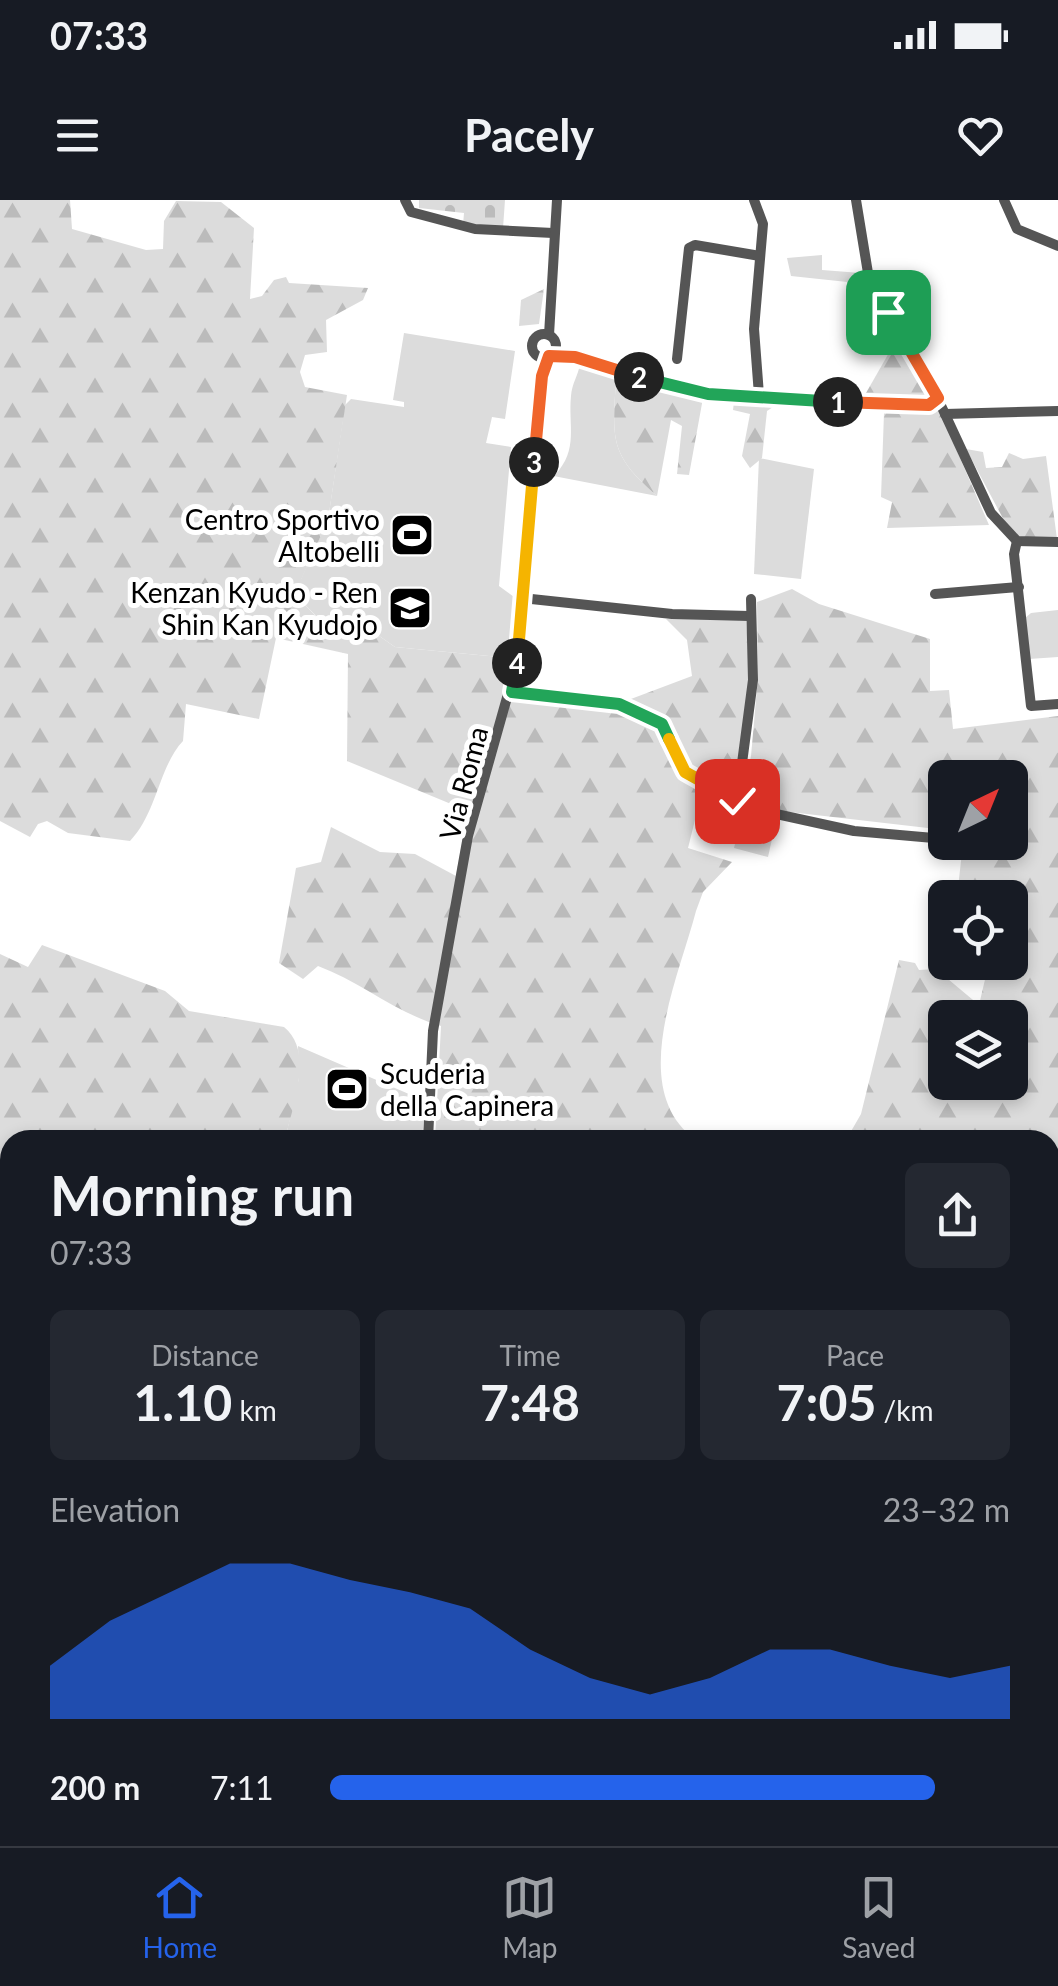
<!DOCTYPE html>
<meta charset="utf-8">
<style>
:root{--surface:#171b24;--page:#242831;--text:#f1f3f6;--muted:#9ea1a6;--line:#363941;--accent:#2563eb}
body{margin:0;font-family:Lato,sans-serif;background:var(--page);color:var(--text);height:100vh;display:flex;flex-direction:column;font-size:38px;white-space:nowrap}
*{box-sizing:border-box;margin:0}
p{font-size:32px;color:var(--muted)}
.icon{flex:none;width:55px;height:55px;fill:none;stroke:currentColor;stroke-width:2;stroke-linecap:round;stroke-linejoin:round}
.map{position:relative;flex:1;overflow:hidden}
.side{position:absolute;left:0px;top:930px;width:1060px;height:718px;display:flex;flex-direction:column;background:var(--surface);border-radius:30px 30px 0 0;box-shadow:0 5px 15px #0003}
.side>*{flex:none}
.needle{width:65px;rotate:43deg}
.tools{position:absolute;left:928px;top:560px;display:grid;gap:20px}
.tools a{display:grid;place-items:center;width:100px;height:100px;border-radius:15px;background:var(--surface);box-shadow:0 5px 15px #0003;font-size:50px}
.pin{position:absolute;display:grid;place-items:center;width:85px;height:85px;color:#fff;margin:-42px;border-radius:20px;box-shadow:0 5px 15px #0006}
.km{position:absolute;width:50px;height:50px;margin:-25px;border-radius:50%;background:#222;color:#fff;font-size:28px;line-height:50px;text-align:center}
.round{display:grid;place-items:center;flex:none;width:105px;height:105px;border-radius:15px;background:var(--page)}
.overview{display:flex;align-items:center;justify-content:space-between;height:170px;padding:0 50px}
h1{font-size:55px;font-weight:700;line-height:75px}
.metrics{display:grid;grid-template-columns:repeat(3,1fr);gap:15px;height:170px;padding:10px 50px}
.metrics div{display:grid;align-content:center;border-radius:15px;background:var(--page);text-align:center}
.metrics b{font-size:50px;font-weight:700}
.metrics small{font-size:28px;font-weight:400}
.metrics p{font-size:28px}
.chart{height:280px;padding:20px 50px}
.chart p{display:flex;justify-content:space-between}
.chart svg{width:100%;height:180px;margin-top:10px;fill:var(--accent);opacity:.7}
ul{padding:0 50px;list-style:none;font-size:32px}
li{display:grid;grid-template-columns:160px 120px 1fr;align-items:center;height:75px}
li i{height:25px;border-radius:12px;background:var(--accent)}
.status{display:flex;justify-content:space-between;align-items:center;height:70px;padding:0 50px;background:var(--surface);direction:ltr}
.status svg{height:28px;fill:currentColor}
header{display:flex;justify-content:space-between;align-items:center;height:130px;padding:0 50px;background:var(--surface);font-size:45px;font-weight:700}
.tab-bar{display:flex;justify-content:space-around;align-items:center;height:140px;border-top:2px solid var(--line);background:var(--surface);font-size:28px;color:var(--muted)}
.tab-bar a{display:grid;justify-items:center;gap:5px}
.tab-bar .on{color:var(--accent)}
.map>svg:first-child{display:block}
.grass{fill:#dcdcdc}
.forest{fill:url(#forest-firs);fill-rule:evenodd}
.cemetery{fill:url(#cemetery-stones)}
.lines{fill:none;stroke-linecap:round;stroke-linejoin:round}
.minor{stroke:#555;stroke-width:10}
.rail{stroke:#000;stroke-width:2.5;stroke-dasharray:15 5 2.5 5;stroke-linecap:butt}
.split-1-casing{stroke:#fff;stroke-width:20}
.split-2-casing{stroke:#fff;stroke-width:20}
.split-3-casing{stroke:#fff;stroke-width:20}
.split-4-casing{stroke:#fff;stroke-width:20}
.split-5-casing{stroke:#fff;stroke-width:20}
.split-6-casing{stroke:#fff;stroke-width:20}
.split-1{stroke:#f0652b;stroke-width:12}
.split-2{stroke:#22a559;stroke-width:12}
.split-3{stroke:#f0652b;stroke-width:12}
.split-4{stroke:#f5b400;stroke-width:12}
.split-5{stroke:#22a559;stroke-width:12}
.split-6{stroke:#f5b400;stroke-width:12}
.labels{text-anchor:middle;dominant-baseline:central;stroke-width:10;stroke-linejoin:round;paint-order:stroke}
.poi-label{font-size:28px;fill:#000;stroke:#fff;text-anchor:end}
.street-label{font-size:28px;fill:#000;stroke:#fff}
</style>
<div class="status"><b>07:33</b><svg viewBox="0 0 49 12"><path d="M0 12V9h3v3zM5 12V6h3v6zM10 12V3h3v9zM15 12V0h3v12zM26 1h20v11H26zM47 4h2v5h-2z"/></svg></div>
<header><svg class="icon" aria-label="menu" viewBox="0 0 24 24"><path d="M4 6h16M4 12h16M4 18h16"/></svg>Pacely<svg class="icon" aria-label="heart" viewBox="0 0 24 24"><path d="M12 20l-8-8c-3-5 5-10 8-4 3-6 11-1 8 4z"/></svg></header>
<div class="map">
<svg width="1058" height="1646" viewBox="0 0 1058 1646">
<defs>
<pattern id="forest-firs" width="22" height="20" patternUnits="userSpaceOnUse" patternTransform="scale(2.5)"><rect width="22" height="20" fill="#dcdcdc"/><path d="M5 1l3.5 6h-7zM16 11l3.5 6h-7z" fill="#bbb"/></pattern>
<pattern id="cemetery-stones" width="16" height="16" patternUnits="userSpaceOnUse" patternTransform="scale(2.5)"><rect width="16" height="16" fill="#dcdcdc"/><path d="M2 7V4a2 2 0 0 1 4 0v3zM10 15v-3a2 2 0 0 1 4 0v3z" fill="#bbb"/></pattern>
</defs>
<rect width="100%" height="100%" fill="#fff"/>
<!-- grass -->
<g class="grass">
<path d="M822 55V70L861 73 866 84 791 76 787 58Z"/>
<path d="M404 133 515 151 505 219 492 217 486 243 511 247 499 386 514 397 511 458 395 447 375 433C333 441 329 427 301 401V379L328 320 345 205 351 199 404 207V202L393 200Z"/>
<path d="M580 164 616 177C613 239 608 253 657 296L538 273 555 275C579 249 568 226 571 196 572 183 578 176 580 164Z"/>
<path d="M759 258 814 269 801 379 754 374Z"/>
<path d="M1058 410V457L1029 459 1025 418 1031 413Z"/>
<path d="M742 613 776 621 768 657 734 648Z"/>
<path d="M298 846 425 901 422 940H285L299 878Z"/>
<path d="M462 1638H663L657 1646H456Z"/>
</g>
<!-- forest -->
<g class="forest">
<path d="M0 0H70L72 29 146 50 163 49 164 21 176 1 221 2 254 28 250 99 262 96 274 80 286 77 289 83 368 88 363 100 326 120 327 152 305 155 300 172 305 187 347 195 328 320 301 380V401C328 427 333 441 375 433L395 447 511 458 509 493 607 508 692 476 687 440 666 419 746 418 750 479 737 590 725 600H700L688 648 732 662 703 692 696 711C679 777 626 890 696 940H435L441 826C396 813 361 782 318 766L303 779 279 763 296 668 321 662 331 627 380 652 415 654 456 676 468 611 347 561 348 454 276 438 259 519 186 504 183 541C159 566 157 613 130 641L68 633 47 621 38 624 30 637 0 621Z"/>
<path d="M544 89 539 124 519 126 521 100Z"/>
<path d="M898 137 933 195 926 202 862 200Z"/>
<path d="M616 177 703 198 689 275 677 274 682 226 671 220 657 296C608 253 613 239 616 177Z"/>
<path d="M734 202 779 203 767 211 762 258 750 268 742 256 750 214 733 210Z"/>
<path d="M938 207 989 325 887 328 892 302 881 297 884 213Z"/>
<path d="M966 249 983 252 986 268 1002 267 1009 253 1023 259 1046 256 1057 339 1022 338 1007 326Z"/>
<path d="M792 389 819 404 930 439V491L949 490 953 529 1058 516V1278L1050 1282V940H846L861 914 899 760 915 763 919 770 936 769 979 805 987 771 957 763 1010 762V698L957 697 963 643 1010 642V578H945V630L781 611 742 600 751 556 758 477 757 402ZM945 818H1010V882H945Z"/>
<path d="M42 745 165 791 189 811 284 827C315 852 292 907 285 940H10V1589L0 1584V754L28 767Z"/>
<path d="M1058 1340V1477L1050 1482V1344Z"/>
<path d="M80 1638H226L235 1646H90Z"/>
</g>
<!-- cemetery -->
<path class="cemetery" d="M419 0H505L503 28 463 25 464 13 419 8Z"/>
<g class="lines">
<!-- minor -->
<g class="minor">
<path d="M405 0 411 12 475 29 553 33"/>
<path d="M754 0 763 24 754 129 759 195"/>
<path d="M856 0 869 79 938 199 991 313 1017 341 1058 342"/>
<path d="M1004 0 1017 29 1058 46"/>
<circle cx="544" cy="146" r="12"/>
<path d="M549 135 557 0"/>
<path d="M553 153C599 161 641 184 686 192 718 197 922 211 938 199"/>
<path d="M677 159 689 48 695 45 760 56"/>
<path d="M945 214 1058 211"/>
<path d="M1017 341 1014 354 1031 506 1058 504"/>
<path d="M935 394 1019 387"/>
<path d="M522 398 672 414 749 416"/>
<path d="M512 492 619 504 643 513 662 525 685 572 754 609 854 631 945 639"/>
<path d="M737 601 753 480 751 399"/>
<path d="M953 642 957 651"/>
<path d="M428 940 433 831 468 636 517 462 542 177 549 157"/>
<path d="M1050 1520 1058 1514"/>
<path d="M1050 1575 1058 1608"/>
<path d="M0 1593 10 1599"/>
<path d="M1050 1630 1058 1624"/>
<path d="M65 1638 75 1646"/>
<path d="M928 1638 935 1646"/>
<path d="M353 1641 361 1646"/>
<path d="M787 1646 794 1638"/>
<path d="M957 1646 969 1638"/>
<path d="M1028 1646 1040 1638"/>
</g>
<!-- rail -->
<path class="rail" d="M1050 1038 1058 1033"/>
</g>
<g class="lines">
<defs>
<path id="split-1" d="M838 202 929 205 938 198 888 112"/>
<path id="split-2" d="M639 177 708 194 838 202"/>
<path id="split-3" d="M534 262 542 176 549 156 575 157 639 177"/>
<path id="split-4" d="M517 463 534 262"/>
<path id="split-5" d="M517 463 512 492 619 504 662 524 669 539"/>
<path id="split-6" d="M669 539 685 572 737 601"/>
</defs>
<!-- split-1 casing -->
<use href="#split-1" class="split-1-casing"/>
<!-- split-2 casing -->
<use href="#split-2" class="split-2-casing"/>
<!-- split-3 casing -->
<use href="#split-3" class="split-3-casing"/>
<!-- split-4 casing -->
<use href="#split-4" class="split-4-casing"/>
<!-- split-5 casing -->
<use href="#split-5" class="split-5-casing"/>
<!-- split-6 casing -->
<use href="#split-6" class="split-6-casing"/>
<!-- split-1 -->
<use href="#split-1" class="split-1"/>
<!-- split-2 -->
<use href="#split-2" class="split-2"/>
<!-- split-3 -->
<use href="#split-3" class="split-3"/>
<!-- split-4 -->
<use href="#split-4" class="split-4"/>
<!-- split-5 -->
<use href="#split-5" class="split-5"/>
<!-- split-6 -->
<use href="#split-6" class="split-6"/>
</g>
<!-- icons -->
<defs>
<symbol id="stadium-square" viewBox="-11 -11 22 22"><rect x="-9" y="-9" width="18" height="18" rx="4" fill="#000" stroke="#fff"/><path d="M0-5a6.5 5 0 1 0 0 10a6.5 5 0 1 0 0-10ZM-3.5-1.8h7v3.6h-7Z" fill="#fff"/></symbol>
<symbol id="school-square" viewBox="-11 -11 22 22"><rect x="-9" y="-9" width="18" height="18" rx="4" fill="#000" stroke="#fff"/><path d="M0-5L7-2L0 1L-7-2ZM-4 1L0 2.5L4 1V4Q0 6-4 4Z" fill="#fff"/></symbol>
</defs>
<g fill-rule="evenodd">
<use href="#stadium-square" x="387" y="310" width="50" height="50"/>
<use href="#school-square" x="385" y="383" width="50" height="50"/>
<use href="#stadium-square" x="322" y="864" width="50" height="50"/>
</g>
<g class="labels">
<!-- poi labels -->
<g class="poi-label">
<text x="380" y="319">Centro Sportivo<tspan x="380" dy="32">Altobelli</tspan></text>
<text x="378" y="392">Kenzan Kyudo - Ren<tspan x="378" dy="32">Shin Kan Kyudojo</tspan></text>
<text x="380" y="873" text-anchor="start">Scuderia<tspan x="380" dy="32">della Capinera</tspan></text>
</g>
<!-- street labels -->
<g class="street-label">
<text transform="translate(463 583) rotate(-75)">Via Roma</text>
</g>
</g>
</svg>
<div class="tools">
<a><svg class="needle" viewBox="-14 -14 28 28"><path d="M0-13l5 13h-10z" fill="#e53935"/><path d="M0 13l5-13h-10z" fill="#9ea1a6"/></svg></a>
<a><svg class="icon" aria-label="locate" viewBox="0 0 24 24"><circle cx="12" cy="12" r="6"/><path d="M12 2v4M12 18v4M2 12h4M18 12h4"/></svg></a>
<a><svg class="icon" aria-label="layers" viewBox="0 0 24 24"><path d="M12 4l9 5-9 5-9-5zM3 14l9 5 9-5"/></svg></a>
</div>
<div class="pin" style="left:888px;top:112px;background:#1e9e55"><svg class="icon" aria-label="arrive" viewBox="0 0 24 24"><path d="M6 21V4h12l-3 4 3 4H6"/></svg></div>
<div class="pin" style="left:737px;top:601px;background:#d93025"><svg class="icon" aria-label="check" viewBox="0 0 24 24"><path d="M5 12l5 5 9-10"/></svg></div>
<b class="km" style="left:838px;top:202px">1</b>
<b class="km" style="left:639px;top:177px">2</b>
<b class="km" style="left:534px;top:262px">3</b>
<b class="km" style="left:517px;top:463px">4</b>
<section class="side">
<div class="overview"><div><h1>Morning run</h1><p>07:33</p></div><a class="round"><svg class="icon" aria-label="share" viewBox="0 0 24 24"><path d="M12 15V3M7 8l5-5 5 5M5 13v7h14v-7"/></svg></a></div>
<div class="metrics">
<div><p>Distance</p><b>1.10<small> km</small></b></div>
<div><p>Time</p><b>7:48</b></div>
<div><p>Pace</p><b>7:05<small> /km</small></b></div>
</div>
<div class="chart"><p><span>Elevation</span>23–32 m</p>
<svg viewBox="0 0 160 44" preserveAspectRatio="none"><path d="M0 44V31L10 20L20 13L30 6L40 6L50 10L60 13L70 17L80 27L90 34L100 38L110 34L120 27L130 27L140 31L150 34L160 31V44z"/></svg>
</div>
<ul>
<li><b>200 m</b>7:11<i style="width:89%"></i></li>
</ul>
</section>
</div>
<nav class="tab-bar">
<a class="on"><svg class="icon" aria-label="home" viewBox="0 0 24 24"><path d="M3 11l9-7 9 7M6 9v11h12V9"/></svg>Home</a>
<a><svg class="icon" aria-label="map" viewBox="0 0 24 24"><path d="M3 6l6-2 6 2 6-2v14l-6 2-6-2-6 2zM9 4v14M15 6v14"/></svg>Map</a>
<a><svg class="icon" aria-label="saved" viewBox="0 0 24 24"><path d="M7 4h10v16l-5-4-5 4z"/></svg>Saved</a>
</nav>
